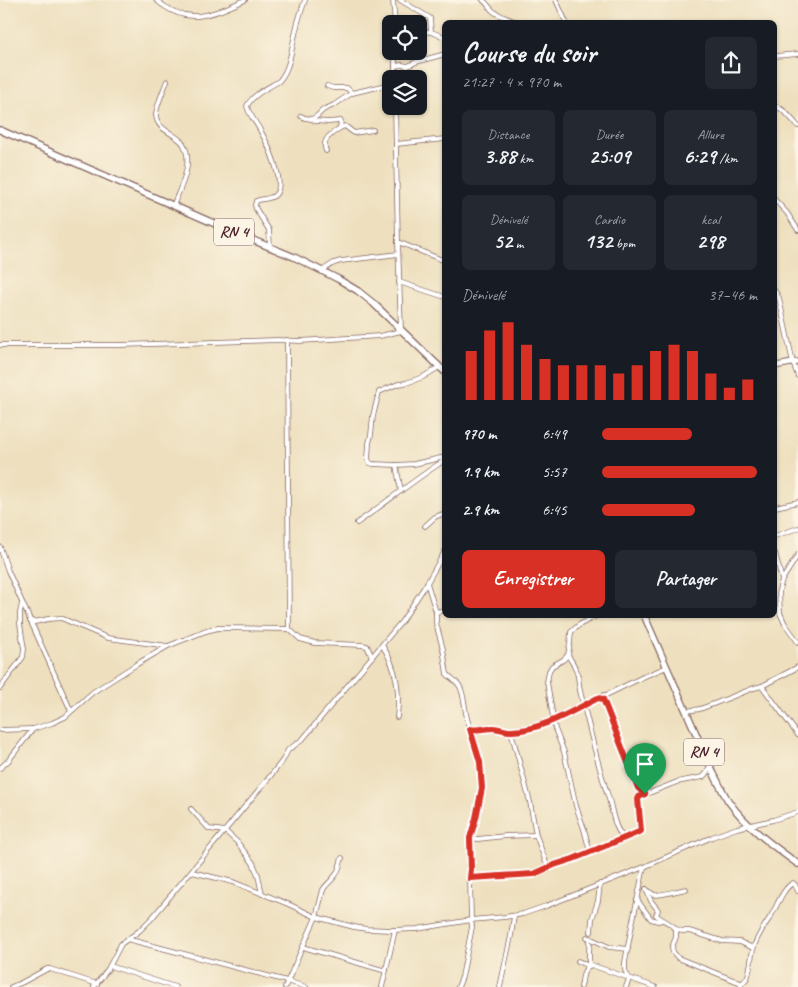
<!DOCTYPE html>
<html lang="fr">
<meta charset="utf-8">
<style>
:root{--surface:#171b24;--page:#242831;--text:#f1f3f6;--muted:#9ea1a6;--accent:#d93025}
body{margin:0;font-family:Caveat,sans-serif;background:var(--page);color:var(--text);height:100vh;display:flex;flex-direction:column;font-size:19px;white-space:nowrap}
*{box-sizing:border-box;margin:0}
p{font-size:16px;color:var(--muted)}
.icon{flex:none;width:28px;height:28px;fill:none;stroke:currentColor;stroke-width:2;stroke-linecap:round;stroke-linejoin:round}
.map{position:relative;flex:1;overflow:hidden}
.details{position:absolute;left:442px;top:20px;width:335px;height:598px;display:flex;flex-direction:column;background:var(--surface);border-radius:8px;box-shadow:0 1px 4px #0004}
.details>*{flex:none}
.tools{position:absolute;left:382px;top:15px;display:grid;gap:10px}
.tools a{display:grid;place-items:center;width:45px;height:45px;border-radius:8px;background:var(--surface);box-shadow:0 1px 4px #0004;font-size:25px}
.pin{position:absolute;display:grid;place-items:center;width:42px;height:42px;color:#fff;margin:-51px -21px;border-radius:50% 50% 50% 0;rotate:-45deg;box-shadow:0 0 5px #0007}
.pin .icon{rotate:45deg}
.round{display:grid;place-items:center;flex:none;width:52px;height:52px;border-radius:8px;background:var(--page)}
.head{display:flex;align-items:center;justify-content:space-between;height:85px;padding:0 20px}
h1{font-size:28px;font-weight:800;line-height:38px}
.metrics{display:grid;grid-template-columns:repeat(3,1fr);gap:8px;height:85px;padding:5px 20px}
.metrics div{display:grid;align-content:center;border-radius:8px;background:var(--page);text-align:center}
.metrics b{font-size:21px;font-weight:800}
.metrics small{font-size:14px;font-weight:400}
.metrics p{font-size:14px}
.chart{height:140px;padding:10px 20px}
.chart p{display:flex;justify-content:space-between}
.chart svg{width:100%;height:90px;margin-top:5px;stroke:var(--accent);stroke-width:6}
.primary-button{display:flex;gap:10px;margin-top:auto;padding:10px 20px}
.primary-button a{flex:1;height:58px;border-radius:8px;background:var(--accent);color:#fff;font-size:20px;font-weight:800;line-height:58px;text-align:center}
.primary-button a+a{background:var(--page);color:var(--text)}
ul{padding:0 20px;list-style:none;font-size:16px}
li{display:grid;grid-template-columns:80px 60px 1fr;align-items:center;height:38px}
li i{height:12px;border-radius:6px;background:var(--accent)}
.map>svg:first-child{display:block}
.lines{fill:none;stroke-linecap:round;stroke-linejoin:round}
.minor-casing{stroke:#83635f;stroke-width:5.5}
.secondary-casing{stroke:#83635f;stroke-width:7}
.primary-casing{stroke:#83635f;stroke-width:8}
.minor{stroke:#fff;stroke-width:4}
.secondary{stroke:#fff;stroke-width:5}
.primary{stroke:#fff;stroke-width:5.5}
.route-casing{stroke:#fff;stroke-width:10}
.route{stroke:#d93025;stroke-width:6}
.labels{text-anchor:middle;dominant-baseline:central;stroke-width:4;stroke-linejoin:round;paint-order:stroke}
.shield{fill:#fcf5e5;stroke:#7f5f63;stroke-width:1}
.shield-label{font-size:16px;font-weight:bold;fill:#4a1f2b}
</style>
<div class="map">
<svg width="798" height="987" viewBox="0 0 798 987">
<rect width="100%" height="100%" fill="#fcf5e5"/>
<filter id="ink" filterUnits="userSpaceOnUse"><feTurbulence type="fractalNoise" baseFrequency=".02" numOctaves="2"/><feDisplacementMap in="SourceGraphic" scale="10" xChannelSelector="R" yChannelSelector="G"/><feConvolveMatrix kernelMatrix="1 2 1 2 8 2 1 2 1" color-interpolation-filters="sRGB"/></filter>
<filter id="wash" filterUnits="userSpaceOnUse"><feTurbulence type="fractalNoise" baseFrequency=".0096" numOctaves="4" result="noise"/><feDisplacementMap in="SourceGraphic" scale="20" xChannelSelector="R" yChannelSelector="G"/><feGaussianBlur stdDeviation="1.12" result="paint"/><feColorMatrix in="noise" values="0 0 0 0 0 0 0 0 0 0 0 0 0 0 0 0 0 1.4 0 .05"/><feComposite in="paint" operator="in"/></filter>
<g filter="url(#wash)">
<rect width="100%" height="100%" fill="#eee0bf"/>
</g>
<g filter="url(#ink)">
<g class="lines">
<defs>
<g id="minor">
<path d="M156 0C188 27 211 15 245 0"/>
<path d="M393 0 395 24"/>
<path d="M400 0 430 18 431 32 445 37"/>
<path d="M483 0C487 3 489 7 492 10 496 14 514 22 520 22"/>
<path d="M556 0 566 22"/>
<path d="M419 31 431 32"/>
<path d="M395 51V79"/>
<path d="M775 56 798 54"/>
<path d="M395 66 402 65 408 66 416 62 445 54"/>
<path d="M167 81C164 89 156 107 156 115 157 132 178 133 184 145 194 164 180 188 173 206"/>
<path d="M327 86 333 88H347L352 93"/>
<path d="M775 106C785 109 791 119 798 126"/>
<path d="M301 116 305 118 312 119 317 116 323 110 334 105 352 93 391 84"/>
<path d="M312 119 315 121 328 122 341 121 340 128C331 134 321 140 326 151"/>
<path d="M340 128 345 126 354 133 373 130"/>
<path d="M396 144 445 139"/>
<path d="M775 200 787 213 798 230"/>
<path d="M398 242 445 261"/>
<path d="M270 247 269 230 256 209 255 205 256 201C262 198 270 200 275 195 287 184 267 142 260 130 256 122 249 115 247 106 253 94 268 88 279 81 290 69 291 50 295 35 297 23 301 12 305 0"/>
<path d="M323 270 334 263 341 261 398 254"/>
<path d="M399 282 445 297"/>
<path d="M775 291 779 298 793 363 798 376"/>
<path d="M287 340 289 629"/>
<path d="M0 345H121L277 340 300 341 380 336 401 331 398 242 395 106"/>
<path d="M396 465 414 464 445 457"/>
<path d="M401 491 396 465 373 464 370 463 368 459 369 443 371 435 373 416 379 392 398 384 406 383 423 377 439 367"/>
<path d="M775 507 798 502"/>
<path d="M357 523C387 502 415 479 445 460"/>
<path d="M425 526 435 517 445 513"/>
<path d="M775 536 798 528"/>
<path d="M0 547 8 571 71 711"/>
<path d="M775 553 782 580 779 590 780 613 785 624 798 642"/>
<path d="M782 580 798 555"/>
<path d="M427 583 436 612V623L443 649 447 674C451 678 456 681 459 685 467 697 463 721 473 730L495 728 511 731 527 728 553 721 645 676 667 667"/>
<path d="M436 612 445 610"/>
<path d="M30 621 35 622 48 619 61 618 108 638 168 646"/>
<path d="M382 645C397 668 400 691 397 717"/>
<path d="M568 655C571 661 575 666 577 672 579 680 579 688 581 695 590 729 597 763 608 796 613 811 613 828 625 839"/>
<path d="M762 686 798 735"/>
<path d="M0 688 23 657 24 649 20 624V613L22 603"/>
<path d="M604 695 603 699 638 788 645 794"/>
<path d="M686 711 700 709 716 703 754 688 762 686 798 667"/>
<path d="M0 730 33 729"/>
<path d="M511 731 530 802 536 835 548 868"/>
<path d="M0 768 8 761 33 729 52 723 65 717 93 692 137 664 168 646 206 631 218 628 289 629 300 639 315 643 362 645 367 646 372 657"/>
<path d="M191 809 209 829 225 831 237 842 253 863 258 875 262 894"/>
<path d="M470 838 478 839 505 836 536 835"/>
<path d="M590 852 625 839 641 831 638 801 639 797 677 782 703 777 711 768"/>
<path d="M192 872 233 882 288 904 316 917 354 927 367 929 392 930 417 929 471 920 505 917 523 914 546 906 644 867 712 837 737 828 773 820 798 812"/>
<path d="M470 878 534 874 554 865 590 852 584 829 576 806 564 752 555 729 547 682 549 671 552 666 563 660 568 655 570 643 571 632 579 625 598 615"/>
<path d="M646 889 651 901 658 910 656 915C662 920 671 923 676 929V937L672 947 673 952 678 958 741 983"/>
<path d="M646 889 654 895C664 895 675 891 686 889"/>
<path d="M637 900 651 919 658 921 662 920"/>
<path d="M676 929 682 931H689L696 933 722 941 740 942 753 948"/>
<path d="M591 932 592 919 598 901 600 884"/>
<path d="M587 937 609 947 628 949"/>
<path d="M127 939 287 981 306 987"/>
<path d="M303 947 386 971"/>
<path d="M578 961 589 966V950L590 945 589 942"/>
<path d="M110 966 175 987"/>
<path d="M11 987 21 983 47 969H50L97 984"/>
<path d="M94 987 108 969 121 944 139 931 152 918 272 774 283 760 288 750 302 740 402 621 427 583 445 551"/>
<path d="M285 987 316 917 323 890C326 884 331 882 334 877 339 872 340 864 342 858"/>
<path d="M382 987 395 930"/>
<path d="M458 987 462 977 472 927 471 920 470 878 471 869 470 838 476 818 482 788 480 762 471 729"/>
<path d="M500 987 511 936 514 916"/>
<path d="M581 987C583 978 582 969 591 965L655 987"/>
<path d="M626 987 629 979 625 970V962L632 925 644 867"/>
<path d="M740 987C742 982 744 982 747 978 750 973 751 957 753 950 756 937 764 927 771 916 777 906 783 888 793 883L795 885 798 891"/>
</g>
<path id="secondary" d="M775 366 798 362"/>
<g id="primary">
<path d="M0 130 243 236 294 257 338 279 358 291 373 303 445 372"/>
<path d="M644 615 711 768C717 780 722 791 729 802 747 827 773 846 798 864"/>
</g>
</defs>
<!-- minor casing -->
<use href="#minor" class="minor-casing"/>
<!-- secondary casing -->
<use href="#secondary" class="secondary-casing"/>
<!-- primary casing -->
<use href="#primary" class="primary-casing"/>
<!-- minor -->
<use href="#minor" class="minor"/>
<!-- secondary -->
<use href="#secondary" class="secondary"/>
<!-- primary -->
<use href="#primary" class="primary"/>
</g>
</g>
<g class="lines" filter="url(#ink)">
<defs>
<path id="route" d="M598 698 603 699 638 788 645 794 639 797 638 799 641 831 639 832 573 859 554 865 534 874 470 878 471 869 470 838 476 818 482 788 480 762 470 729C478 731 486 728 493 728 500 728 506 732 512 731 542 730 572 711 598 698Z"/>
</defs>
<!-- route casing -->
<use href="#route" class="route-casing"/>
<!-- route -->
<use href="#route" class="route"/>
</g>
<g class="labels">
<!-- shield labels -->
<g class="shield">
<rect x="214" y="218.5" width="40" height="27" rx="4"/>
<rect x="684" y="738.5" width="40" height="27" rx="4"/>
</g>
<g class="shield-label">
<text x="234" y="232">RN 4</text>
<text x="704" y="752">RN 4</text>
</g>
</g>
</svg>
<div class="tools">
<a><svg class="icon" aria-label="locate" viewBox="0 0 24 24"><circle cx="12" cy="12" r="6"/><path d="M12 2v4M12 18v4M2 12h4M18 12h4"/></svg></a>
<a><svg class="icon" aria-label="layers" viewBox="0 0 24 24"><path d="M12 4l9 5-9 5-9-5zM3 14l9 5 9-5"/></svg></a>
</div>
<div class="pin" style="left:645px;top:794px;background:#1e9e55"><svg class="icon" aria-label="arrive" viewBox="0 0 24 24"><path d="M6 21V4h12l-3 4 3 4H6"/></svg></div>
<section class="details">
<div class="head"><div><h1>Course du soir</h1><p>21:27 · 4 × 970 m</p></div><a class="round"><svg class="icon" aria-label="share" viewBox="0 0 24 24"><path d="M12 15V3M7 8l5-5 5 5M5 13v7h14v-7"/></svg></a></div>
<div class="metrics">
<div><p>Distance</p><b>3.88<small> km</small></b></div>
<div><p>Durée</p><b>25:09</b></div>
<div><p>Allure</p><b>6:29<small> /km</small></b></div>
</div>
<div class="metrics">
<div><p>Dénivelé</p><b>52<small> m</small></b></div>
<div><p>Cardio</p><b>132<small> bpm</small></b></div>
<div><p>kcal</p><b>298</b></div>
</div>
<div class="chart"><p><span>Dénivelé</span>37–46 m</p>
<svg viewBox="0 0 160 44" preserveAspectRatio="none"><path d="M5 44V20M15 44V10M25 44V6M35 44V17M45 44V24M55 44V27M65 44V27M75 44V27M85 44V31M95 44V27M105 44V20M115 44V17M125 44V20M135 44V31M145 44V38M155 44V34"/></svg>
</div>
<ul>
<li><b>970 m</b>6:49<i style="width:58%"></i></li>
<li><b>1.9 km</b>5:57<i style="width:100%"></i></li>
<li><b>2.9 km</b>6:45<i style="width:60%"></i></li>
</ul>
<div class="primary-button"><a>Enregistrer</a><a>Partager</a></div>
</section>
</div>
